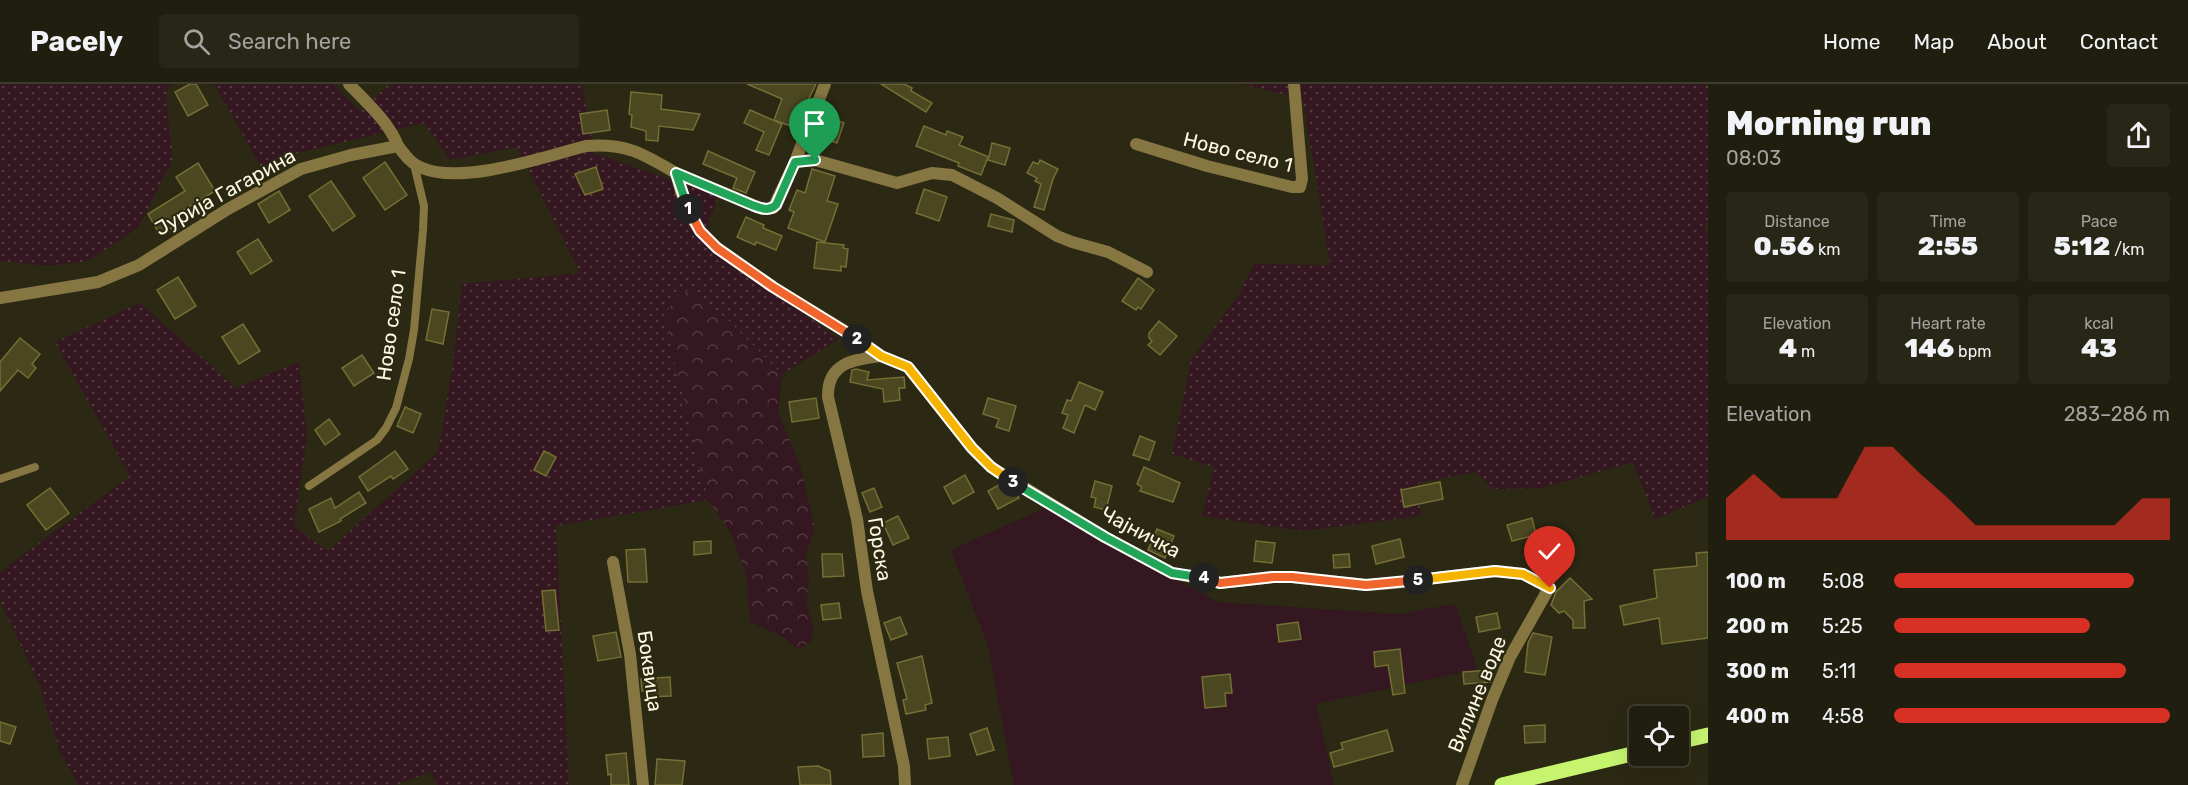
<!DOCTYPE html>
<meta charset="utf-8">
<style>
:root{--surface:#201e0e;--page:#282717;--text:#f1f3f6;--muted:#a2a29e;--line:#3d3c2e;--accent:#d93025}
body{margin:0;font-family:Rubik,sans-serif;background:var(--page);color:var(--text);height:100vh;display:flex;flex-direction:column;font-size:22px;white-space:nowrap}
*{box-sizing:border-box;margin:0}
p{font-size:20px;color:var(--muted)}
.icon{flex:none;width:33px;height:33px;fill:none;stroke:currentColor;stroke-width:2;stroke-linecap:round;stroke-linejoin:round}
.map{position:relative;flex:1;overflow:hidden}
.drawer{display:flex;flex-direction:column;background:var(--surface);width:480px}
.drawer>*{flex:none}
.controls{position:absolute;left:1629px;top:622px;display:grid;gap:12px}
.controls a{display:grid;place-items:center;width:60px;height:60px;border-radius:6px;background:var(--surface);box-shadow:0 6px 24px #0002,0 0 0 2px var(--line);font-size:30px}
.pin{position:absolute;display:grid;place-items:center;width:51px;height:51px;color:#fff;margin:-62px -26px;border-radius:50% 50% 50% 0;rotate:-45deg;box-shadow:0 0 6px #0007}
.pin .icon{rotate:45deg}
.km{position:absolute;width:30px;height:30px;margin:-15px;border-radius:50%;background:#222;color:#fff;font-size:16px;line-height:30px;text-align:center}
.round{display:grid;place-items:center;flex:none;width:63px;height:63px;border-radius:6px;background:var(--page)}
.overview{display:flex;align-items:center;justify-content:space-between;height:102px;padding:0 18px}
h1{font-size:33px;font-weight:800;line-height:45px}
.metrics{display:grid;grid-template-columns:repeat(3,1fr);gap:9px;height:102px;padding:6px 18px}
.metrics div{display:grid;align-content:center;border-radius:6px;background:var(--page);text-align:center}
.metrics b{font-size:26px;font-weight:800}
.metrics small{font-size:16px;font-weight:400}
.metrics p{font-size:16px}
.chart{height:168px;padding:12px 18px}
.chart p{display:flex;justify-content:space-between}
.chart svg{width:100%;height:108px;margin-top:6px;fill:var(--accent);opacity:.7}
ul{padding:0 18px;list-style:none;font-size:20px}
li{display:grid;grid-template-columns:96px 72px 1fr;align-items:center;height:45px}
li i{height:15px;border-radius:8px;background:var(--accent)}
header{display:flex;align-items:center;gap:36px;box-sizing:border-box;height:84px;padding:0 30px;background:var(--surface);border-bottom:2px solid var(--line)}
header strong{font-size:28px}
nav{display:flex;gap:33px;margin-inline-start:auto;font-size:21px}
.search{width:420px;height:54px;background:var(--page);display:flex;align-items:center;gap:15px;box-sizing:border-box;padding:0 21px;border-radius:6px;color:var(--muted);font-size:22px}
main{display:flex;flex:1;min-height:0}
.map>svg:first-child{display:block}
.grass{fill:#341720}
.forest{fill:url(#forest-crowns)}
.garden{fill:url(#garden-dots)}
.building{fill:#4a4721;stroke:#746f35;stroke-width:1.5}
.lines{fill:none;stroke-linecap:round;stroke-linejoin:round}
.service{stroke:#867642;stroke-width:8}
.minor{stroke:#867642;stroke-width:12}
.primary{stroke:#c6f46f;stroke-width:15}
.split-1-casing{stroke:#fff;stroke-width:12}
.split-2-casing{stroke:#fff;stroke-width:12}
.split-3-casing{stroke:#fff;stroke-width:12}
.split-4-casing{stroke:#fff;stroke-width:12}
.split-5-casing{stroke:#fff;stroke-width:12}
.split-6-casing{stroke:#fff;stroke-width:12}
.split-1{stroke:#22a559;stroke-width:8}
.split-2{stroke:#f0652b;stroke-width:8}
.split-3{stroke:#f5b400;stroke-width:8}
.split-4{stroke:#22a559;stroke-width:8}
.split-5{stroke:#f0652b;stroke-width:8}
.split-6{stroke:#f5b400;stroke-width:8}
.labels{text-anchor:middle;dominant-baseline:central;stroke-width:4.5;stroke-linejoin:round;paint-order:stroke}
.street-label{font-size:20px;fill:#fdf8df;stroke:#2b2813}
</style>
<header>
<strong>Pacely</strong>
<div class="search"><svg class="icon" aria-label="search" viewBox="0 0 24 24"><circle cx="10" cy="10" r="6"/><path d="M15 15l6 6"/></svg>Search here</div>
<nav><a>Home</a><a>Map</a><a>About</a><a>Contact</a></nav>
</header>
<main>
<div class="map">
<svg width="1708" height="701" viewBox="0 0 1708 701">
<defs>
<pattern id="forest-crowns" width="20" height="18" patternUnits="userSpaceOnUse" patternTransform="scale(1.5)"><rect width="20" height="18" fill="#341720"/><path d="M2 6a3 3 0 1 1 6 0M12 15a3 3 0 1 1 6 0" fill="none" stroke="#523a40"/></pattern>
<pattern id="garden-dots" width="8" height="8" patternUnits="userSpaceOnUse" patternTransform="scale(1.5)"><rect width="8" height="8" fill="#341720"/><path d="M2 2h.1M6 6h.1" fill="none" stroke="#523a40" stroke-width="1.8" stroke-linecap="round"/></pattern>
</defs>
<rect width="100%" height="100%" fill="#2b2813"/>
<!-- grass -->
<path class="grass" d="M1045 424 1217 518 1399 530 1455 520 1477 585 1316 620 1334 701H1014L988 562 951 466Z"/>
<!-- forest -->
<path class="forest" d="M691 205 728 236 782 290 778 329 800 381 815 445 806 470 809 495 807 523 813 541 812 556 799 565 779 551 750 538 746 489 729 446 708 416 672 268 666 231 675 212Z"/>
<!-- garden -->
<g class="garden">
<path d="M0 0H171L166 11 173 75 138 144 88 177 49 182 0 177Z"/>
<path d="M214 0H333L359 27 390 0H582L594 69 718 112 703 158 839 255 782 290 728 236 691 205 675 212 666 231 672 268 708 416 556 442 569 701H437L430 688 396 701H79L60 668 39 600 0 517V488L130 392 55 258 140 219 236 304 299 278 307 351 294 442 328 467 438 368 452 287 462 200 580 189 517 63 450 76 424 39 289 71 262 85Z"/>
<path d="M1241 0H1708V137L1705 140 1708 154V413L1655 435 1633 378 1543 404 1493 405 1476 388 1418 399 1421 432 1303 447 1202 432 1214 383 1172 370 1191 276 1239 210 1254 180 1330 181 1303 15Z"/>
</g>
<!-- building -->
<g class="building">
<path d="M190 0H196L208 21 188 32 175 8Z"/>
<path d="M747 0H816L800 33 803 34 799 45 774 36 782 15Z"/>
<path d="M881 0H904L912 4 911 7 932 19 926 28Z"/>
<path d="M631 8 662 11 661 25 700 30 693 46 659 42 658 57 646 56V47L631 43 632 31 629 30Z"/>
<path d="M607 26 610 46 583 50 580 30Z"/>
<path d="M750 26 782 40 769 71 756 66 764 48 744 39Z"/>
<path d="M826 32 844 39 837 59 814 51 819 40 822 41Z"/>
<path d="M924 42 946 51 947 47 963 53 959 61 989 73 992 59 1010 64 1005 81 988 76V73L981 91 958 82 959 79 916 62Z"/>
<path d="M708 67 755 88 746 109 733 104 737 94 703 80Z"/>
<path d="M1040 76 1058 85 1053 95 1044 126 1034 123 1041 100 1035 97 1037 94 1027 89 1033 78 1038 80Z"/>
<path d="M385 78 407 111 385 126 363 94Z"/>
<path d="M198 79 215 107 177 130 181 138 160 151 148 130 185 107 176 93Z"/>
<path d="M596 83 603 105 585 111 575 90Z"/>
<path d="M812 85 835 92 827 117 838 120 825 158 788 144 794 128 789 126 797 106 805 109Z"/>
<path d="M331 97 355 132 333 147 309 112Z"/>
<path d="M924 105 947 113 939 137 916 129Z"/>
<path d="M279 107 290 126 269 139 258 120Z"/>
<path d="M991 130 1014 136 1012 148 988 142Z"/>
<path d="M746 133 764 141 763 144 782 152 776 166 756 158 755 161 737 153Z"/>
<path d="M258 155 272 177 251 190 237 168Z"/>
<path d="M817 158 844 161 843 164 848 165 846 183 841 182V187L814 184Z"/>
<path d="M178 193 196 222 175 235 157 206Z"/>
<path d="M1138 194 1154 206 1141 225 1138 223 1136 226 1122 217Z"/>
<path d="M432 225 449 228 443 260 426 256Z"/>
<path d="M1159 237 1177 252 1160 271 1148 261 1152 257 1149 254V249Z"/>
<path d="M243 240 260 267 239 280 222 253Z"/>
<path d="M20 254 40 270 32 280 36 284 28 294 18 286 0 307V278Z"/>
<path d="M362 271 374 289 354 302 342 284Z"/>
<path d="M856 285 869 288 867 296 904 293 905 304H899L900 316 884 318 883 305 850 298 852 286Z"/>
<path d="M1079 298 1103 308 1095 326 1085 321 1074 349 1063 344 1068 331 1062 329 1067 316 1071 317Z"/>
<path d="M816 314 819 334 792 338 789 318Z"/>
<path d="M988 314 1016 322 1009 347 996 343 999 335 983 330Z"/>
<path d="M405 323 421 330 413 349 397 342Z"/>
<path d="M329 335 340 350 325 361 315 346Z"/>
<path d="M1140 352 1155 358 1149 376 1133 371Z"/>
<path d="M395 367 408 385 393 395 391 392 368 407 359 393Z"/>
<path d="M544 367 556 373 546 392 534 386Z"/>
<path d="M1144 383 1180 399 1173 418 1140 407 1142 403 1137 400Z"/>
<path d="M965 391 974 408 953 420 944 403Z"/>
<path d="M1095 397 1112 402 1106 426 1094 423 1096 414 1091 413Z"/>
<path d="M1440 398 1443 415 1404 423 1401 406Z"/>
<path d="M1002 399 1015 407 1019 414 998 425 988 407Z"/>
<path d="M50 404 69 429 46 446 27 421Z"/>
<path d="M874 404 882 423 870 428 862 409Z"/>
<path d="M359 408 366 419 340 435 341 437 319 448 309 425 331 414 335 424Z"/>
<path d="M898 432 909 454 893 461 883 439Z"/>
<path d="M1532 434 1536 451 1512 457 1507 441Z"/>
<path d="M1157 445 1174 452 1165 474 1148 466Z"/>
<path d="M1400 455 1404 473 1376 480 1372 462Z"/>
<path d="M711 457V469L694 471V458Z"/>
<path d="M1256 457 1275 459 1272 479 1254 477Z"/>
<path d="M645 465 647 498H628L626 466Z"/>
<path d="M1708 468V554L1662 560 1659 534 1624 541 1620 522 1657 514 1654 486 1697 482 1696 469Z"/>
<path d="M822 470H842L844 492 823 493Z"/>
<path d="M1349 470 1350 483 1334 484 1333 471Z"/>
<path d="M1570 494 1592 515 1584 517 1585 544H1573V536L1564 527 1559 529 1551 521 1556 508Z"/>
<path d="M555 506 559 546 546 547 542 507Z"/>
<path d="M839 519 841 534 823 536 821 521Z"/>
<path d="M1497 529 1500 544 1479 548 1476 533Z"/>
<path d="M900 533 907 550 891 556 884 539Z"/>
<path d="M1298 538 1301 555 1279 558 1277 541Z"/>
<path d="M616 548 621 573 598 577 593 552Z"/>
<path d="M1533 549 1552 553 1545 591 1525 588 1528 559Z"/>
<path d="M1400 565 1405 609 1393 611 1388 581 1375 583 1374 568Z"/>
<path d="M922 572 932 619 925 621 926 626 906 630 903 616 907 615 897 579Z"/>
<path d="M1491 586V598L1464 600 1463 588Z"/>
<path d="M1230 590 1232 609H1225L1226 622 1205 624 1202 593Z"/>
<path d="M670 593 671 612 649 613V607H642L641 595Z"/>
<path d="M0 638 16 643 10 660 0 657Z"/>
<path d="M1545 641V658L1525 659 1524 642Z"/>
<path d="M987 644 994 666 977 671 970 650Z"/>
<path d="M1387 646 1393 667 1334 683 1330 669 1343 665 1341 659Z"/>
<path d="M883 649 884 672 863 673 862 651Z"/>
<path d="M948 653 950 672 929 675 927 655Z"/>
<path d="M626 669 629 701H611V690L608 691 606 671Z"/>
<path d="M657 675 685 677 682 701H655Z"/>
<path d="M818 682 830 687 831 701H800L798 683Z"/>
</g>
<g class="lines">
<!-- service -->
<g class="service">
<path d="M0 395 35 383"/>
<path d="M309 402 377 356 386 344 396 324 409 275 414 246 423 146 424 122 414 80"/>
</g>
<!-- minor -->
<g class="minor">
<path d="M349 0C367 19 389 38 398 62"/>
<path d="M1136 60 1207 82 1292 103H1300L1302 95 1294 0"/>
<path d="M795 78 815 76 897 99 932 89 952 91 997 114 1057 152 1072 158 1108 168 1147 188"/>
<path d="M676 89 763 125 773 124 795 78 825 0"/>
<path d="M0 214 98 198 139 181 228 125 301 85 351 71 398 62C405 71 411 80 422 84 463 101 543 73 586 62 626 59 642 69 676 89L681 108 693 136 700 147 717 164 773 203 850 250 881 272 908 283 972 364 991 383 1105 453 1172 489 1220 499 1273 493H1292L1366 501 1394 499 1495 487 1523 490 1549 504 1510 573 1492 616 1462 701"/>
<path d="M881 272C854 275 827 279 828 313L857 435 867 507 904 682 905 701"/>
<path d="M613 478 630 570 643 701"/>
</g>
<!-- primary -->
<g class="primary">
<path d="M1678 658 1708 651"/>
<path d="M1502 701 1640 668"/>
</g>
</g>
<g class="lines">
<defs>
<path id="split-1" d="M688 125 676 89 752 121C760 124 769 128 776 121L795 78 815 76"/>
<path id="split-2" d="M688 125 700 147 717 164 773 203 857 255"/>
<path id="split-3" d="M857 255 881 272 908 283 972 364 991 383 1013 398"/>
<path id="split-4" d="M1013 398 1105 453 1172 489 1204 494"/>
<path id="split-5" d="M1204 494 1220 499 1273 493H1292L1366 501 1418 496"/>
<path id="split-6" d="M1418 496 1495 487 1523 490 1550 504"/>
</defs>
<!-- split-1 casing -->
<use href="#split-1" class="split-1-casing"/>
<!-- split-2 casing -->
<use href="#split-2" class="split-2-casing"/>
<!-- split-3 casing -->
<use href="#split-3" class="split-3-casing"/>
<!-- split-4 casing -->
<use href="#split-4" class="split-4-casing"/>
<!-- split-5 casing -->
<use href="#split-5" class="split-5-casing"/>
<!-- split-6 casing -->
<use href="#split-6" class="split-6-casing"/>
<!-- split-1 -->
<use href="#split-1" class="split-1"/>
<!-- split-2 -->
<use href="#split-2" class="split-2"/>
<!-- split-3 -->
<use href="#split-3" class="split-3"/>
<!-- split-4 -->
<use href="#split-4" class="split-4"/>
<!-- split-5 -->
<use href="#split-5" class="split-5"/>
<!-- split-6 -->
<use href="#split-6" class="split-6"/>
</g>
<g class="labels">
<!-- street labels -->
<g class="street-label">
<text transform="translate(1238 68) rotate(14)">Ново село 1</text>
<text transform="translate(225 108) rotate(-29)">Јурија Гагарина</text>
<text transform="translate(391 241) rotate(-82)">Ново село 1</text>
<text transform="translate(1141 448) rotate(28)">Чајничка</text>
<text transform="translate(880 465) rotate(81)">Горска</text>
<text transform="translate(650 587) rotate(82)">Боквица</text>
<text transform="translate(1477 610) rotate(-68)">Вилине воде</text>
</g>
</g>
</svg>
<div class="controls">
<a><svg class="icon" aria-label="locate" viewBox="0 0 24 24"><circle cx="12" cy="12" r="6"/><path d="M12 2v4M12 18v4M2 12h4M18 12h4"/></svg></a>
</div>
<div class="pin" style="left:815px;top:76px;background:#1e9e55"><svg class="icon" aria-label="arrive" viewBox="0 0 24 24"><path d="M6 21V4h12l-3 4 3 4H6"/></svg></div>
<div class="pin" style="left:1550px;top:504px;background:#d93025"><svg class="icon" aria-label="check" viewBox="0 0 24 24"><path d="M5 12l5 5 9-10"/></svg></div>
<b class="km" style="left:688px;top:125px">1</b>
<b class="km" style="left:857px;top:255px">2</b>
<b class="km" style="left:1013px;top:398px">3</b>
<b class="km" style="left:1204px;top:494px">4</b>
<b class="km" style="left:1418px;top:496px">5</b>
</div>
<section class="drawer">
<div class="overview"><div><h1>Morning run</h1><p>08:03</p></div><a class="round"><svg class="icon" aria-label="share" viewBox="0 0 24 24"><path d="M12 15V3M7 8l5-5 5 5M5 13v7h14v-7"/></svg></a></div>
<div class="metrics">
<div><p>Distance</p><b>0.56<small> km</small></b></div>
<div><p>Time</p><b>2:55</b></div>
<div><p>Pace</p><b>5:12<small> /km</small></b></div>
</div>
<div class="metrics">
<div><p>Elevation</p><b>4<small> m</small></b></div>
<div><p>Heart rate</p><b>146<small> bpm</small></b></div>
<div><p>kcal</p><b>43</b></div>
</div>
<div class="chart"><p><span>Elevation</span>283–286 m</p>
<svg viewBox="0 0 160 44" preserveAspectRatio="none"><path d="M0 44V27L10 17L20 27L30 27L40 27L50 6L60 6L70 17L80 27L90 38L100 38L110 38L120 38L130 38L140 38L150 27L160 27V44z"/></svg>
</div>
<ul>
<li><b>100 m</b>5:08<i style="width:87%"></i></li>
<li><b>200 m</b>5:25<i style="width:71%"></i></li>
<li><b>300 m</b>5:11<i style="width:84%"></i></li>
<li><b>400 m</b>4:58<i style="width:100%"></i></li>
</ul>
</section>
</main>
